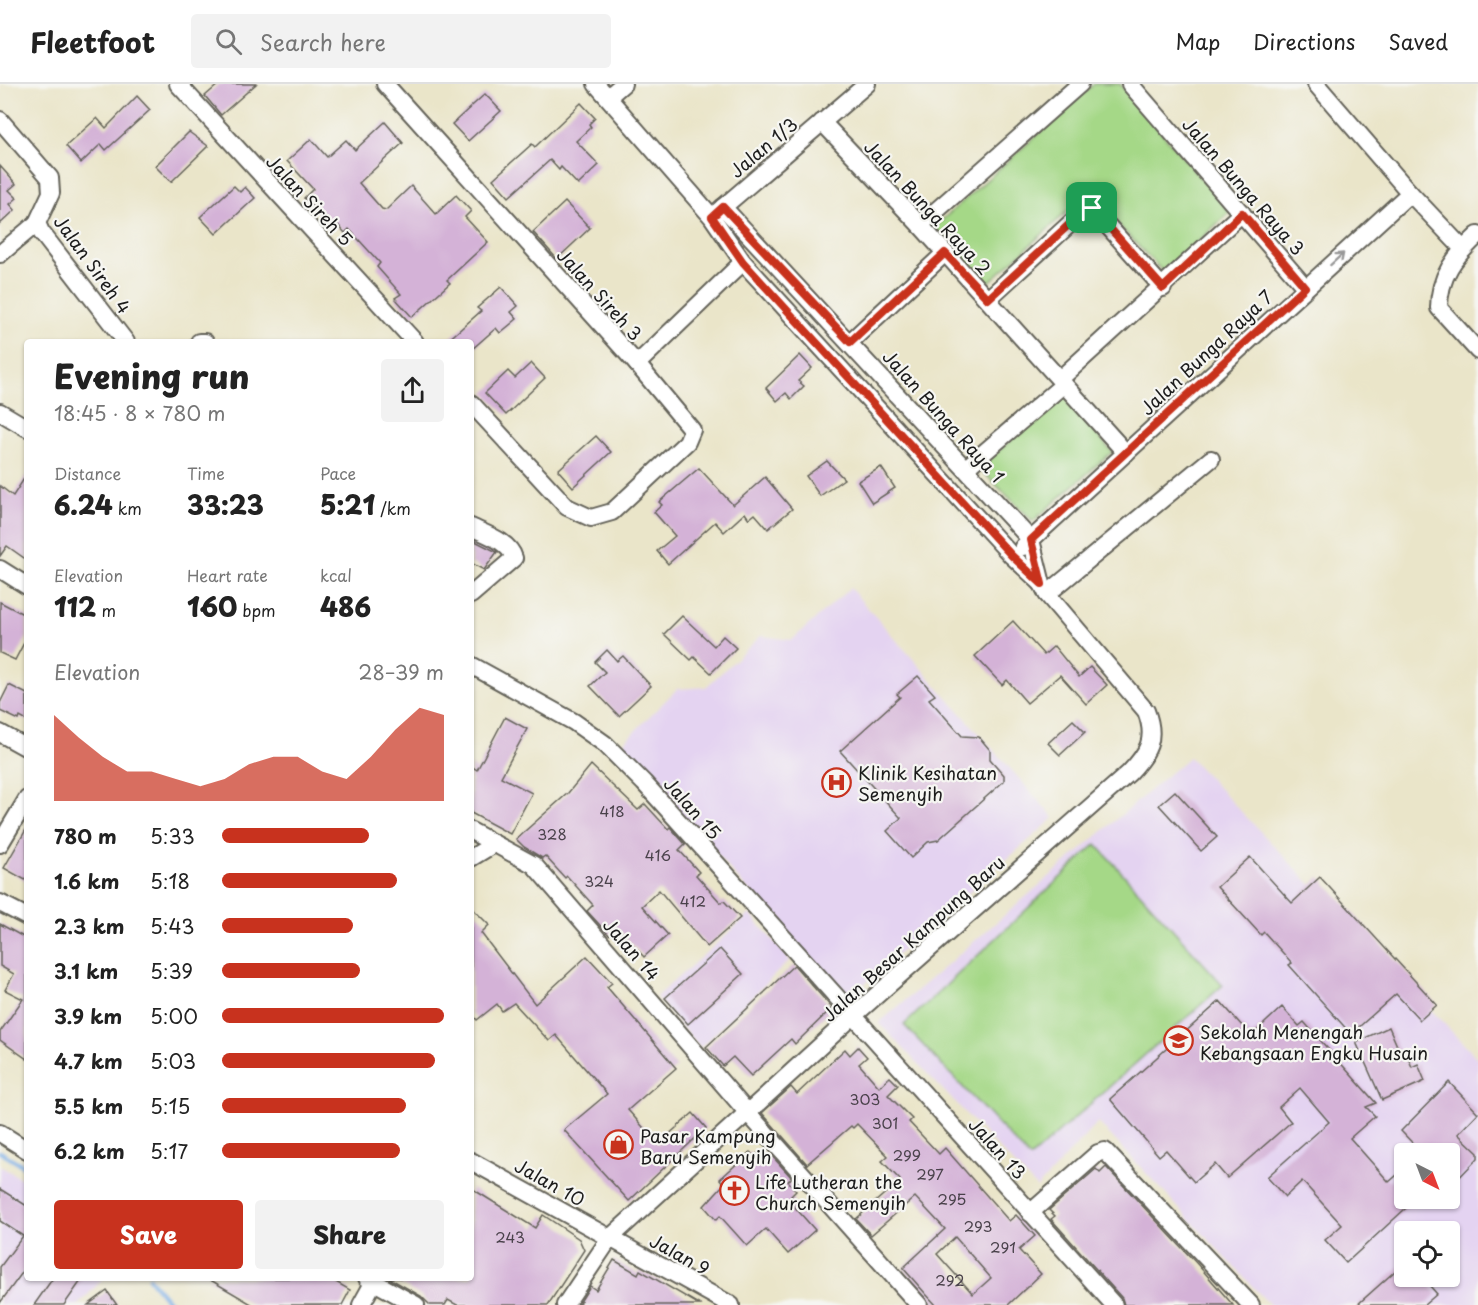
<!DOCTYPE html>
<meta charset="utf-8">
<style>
:root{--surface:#fff;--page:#f2f2f2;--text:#222;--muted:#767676;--line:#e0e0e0;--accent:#c8321e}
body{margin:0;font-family:"Playpen Sans",sans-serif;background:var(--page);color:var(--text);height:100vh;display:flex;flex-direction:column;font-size:22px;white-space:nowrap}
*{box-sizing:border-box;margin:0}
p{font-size:20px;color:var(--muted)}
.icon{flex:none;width:33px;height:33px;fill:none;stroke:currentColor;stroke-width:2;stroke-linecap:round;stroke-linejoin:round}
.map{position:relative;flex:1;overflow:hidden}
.details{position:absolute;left:24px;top:255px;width:450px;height:942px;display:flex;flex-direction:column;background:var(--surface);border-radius:6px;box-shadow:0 2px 4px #0004}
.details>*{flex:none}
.needle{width:39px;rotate:138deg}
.fabs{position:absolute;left:1394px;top:1059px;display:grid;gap:12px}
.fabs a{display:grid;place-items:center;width:66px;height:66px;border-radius:6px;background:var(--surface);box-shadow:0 2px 4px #0004;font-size:30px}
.pin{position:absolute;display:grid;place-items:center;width:51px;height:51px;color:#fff;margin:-26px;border-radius:12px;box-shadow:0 3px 9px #0006}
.round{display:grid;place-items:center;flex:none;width:63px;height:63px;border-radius:6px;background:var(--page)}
.overview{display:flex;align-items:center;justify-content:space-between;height:102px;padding:0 30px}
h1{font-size:33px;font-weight:800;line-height:45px}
.metrics{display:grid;grid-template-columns:repeat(3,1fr);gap:9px;height:102px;padding:6px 30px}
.metrics div{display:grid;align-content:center}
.metrics b{font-size:26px;font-weight:800}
.metrics small{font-size:16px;font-weight:400}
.metrics p{font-size:16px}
.chart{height:168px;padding:12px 30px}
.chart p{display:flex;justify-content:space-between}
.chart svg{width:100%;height:108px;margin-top:6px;fill:var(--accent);opacity:.7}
.button{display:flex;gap:12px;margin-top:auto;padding:12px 30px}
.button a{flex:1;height:69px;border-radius:6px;background:var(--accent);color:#fff;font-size:24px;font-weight:800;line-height:69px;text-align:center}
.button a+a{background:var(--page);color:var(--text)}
ul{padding:0 30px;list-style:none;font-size:20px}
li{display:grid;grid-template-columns:96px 72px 1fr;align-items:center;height:45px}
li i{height:15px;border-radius:8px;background:var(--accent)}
header{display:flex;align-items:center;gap:36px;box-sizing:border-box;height:84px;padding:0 30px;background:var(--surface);border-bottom:2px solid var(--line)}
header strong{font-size:28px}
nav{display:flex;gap:33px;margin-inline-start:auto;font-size:21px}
.search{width:420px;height:54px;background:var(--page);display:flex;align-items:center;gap:15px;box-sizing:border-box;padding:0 21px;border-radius:6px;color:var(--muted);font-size:22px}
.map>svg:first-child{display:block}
.built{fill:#e4d3f1;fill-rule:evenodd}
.green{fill:#a5d887;stroke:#607a52;stroke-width:1.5}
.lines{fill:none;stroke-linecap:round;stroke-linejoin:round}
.stream{stroke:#77ace5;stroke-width:4.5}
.building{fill:#d4b2d7;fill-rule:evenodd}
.minor-casing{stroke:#646259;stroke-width:20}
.minor{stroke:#fff;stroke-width:16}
.oneway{stroke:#999}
.route-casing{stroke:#fff;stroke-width:12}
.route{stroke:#c8321e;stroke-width:8}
.labels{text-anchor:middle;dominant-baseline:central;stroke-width:4.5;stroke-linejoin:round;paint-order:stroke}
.number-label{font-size:15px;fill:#4a424b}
.street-label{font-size:18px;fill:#1c1c1c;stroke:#f6f6f2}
.poi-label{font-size:18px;fill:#1c1c1c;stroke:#f6f6f2;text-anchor:start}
</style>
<header>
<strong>Fleetfoot</strong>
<div class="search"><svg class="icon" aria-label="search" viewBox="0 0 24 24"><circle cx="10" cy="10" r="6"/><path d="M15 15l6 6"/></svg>Search here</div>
<nav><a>Map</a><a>Directions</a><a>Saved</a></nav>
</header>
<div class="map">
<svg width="1478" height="1221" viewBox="0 0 1478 1221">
<rect width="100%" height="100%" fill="#f6f6f2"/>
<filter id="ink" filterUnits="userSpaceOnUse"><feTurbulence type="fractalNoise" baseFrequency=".0167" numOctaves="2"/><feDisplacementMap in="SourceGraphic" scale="12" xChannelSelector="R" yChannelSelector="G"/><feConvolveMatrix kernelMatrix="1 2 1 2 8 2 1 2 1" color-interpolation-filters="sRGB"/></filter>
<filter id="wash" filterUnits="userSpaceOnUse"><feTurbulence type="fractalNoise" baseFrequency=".008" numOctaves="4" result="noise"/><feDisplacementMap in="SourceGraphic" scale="24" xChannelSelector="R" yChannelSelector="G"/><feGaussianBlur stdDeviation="1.35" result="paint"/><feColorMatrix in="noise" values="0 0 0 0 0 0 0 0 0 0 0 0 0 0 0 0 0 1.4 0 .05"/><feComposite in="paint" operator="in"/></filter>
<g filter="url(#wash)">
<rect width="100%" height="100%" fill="#eae5c9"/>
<!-- built -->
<g class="built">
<path d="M850 504 1054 734 846 916 620 662 677 605 706 603 761 552 792 556Z"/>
<path d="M1189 673 1478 975V1221H1270L1098 1038 1037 1104 879 939ZM1404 1070H1449V1114H1404ZM1404 1148H1449V1192H1404Z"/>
<path d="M750 830 790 876 700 964 656 913Z"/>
<path d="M0 1082 27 1098V1194H104L78 1221H0Z"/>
</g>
<!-- green -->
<g class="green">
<path d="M1094 0H1120L1230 128 1164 189 1088 109 987 200 934 143Z"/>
<path d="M1063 310 1112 368 1033 437 979 384Z"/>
<path d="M1096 760 1223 901 1030 1074 904 941Z"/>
</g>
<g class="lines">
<!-- stream -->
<g class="stream">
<path d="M0 1068 27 1084"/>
<path d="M149 1194 171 1221"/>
</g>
</g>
<g id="blocks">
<!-- building -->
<g class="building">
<path d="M219 0H256L221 31 205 12Z"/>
<path d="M485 10 501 27 468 57 452 40Z"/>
<path d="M137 12 150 26 106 66 101 60 81 79 66 62 97 34 106 44Z"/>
<path d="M581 19 595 34 589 40 591 43 576 57 599 81 578 101 561 83 559 86 550 76 509 113 493 95 532 60 535 63Z"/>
<path d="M385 38 403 59 359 99 382 125 386 126 411 102 436 130 456 111 471 127 465 133 488 158 447 196 450 199 412 233 395 214 401 210 377 183 380 179 349 145 345 149 338 141 335 145 304 114 313 105 287 77 311 55 327 73 346 56 355 66Z"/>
<path d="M189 48 208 62 171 98 155 82Z"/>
<path d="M0 82 16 100 9 106 17 114 10 120 15 126 0 140Z"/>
<path d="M234 102 240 108 245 103 255 114 216 150 200 133Z"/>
<path d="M565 118 590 144 557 175 533 148Z"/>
<path d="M501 203 518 222 511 228 517 235 500 249 496 244 471 266V258H446L481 227 477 224Z"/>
<path d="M800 271 812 284 798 297 804 302 791 315 786 309 777 317 766 304Z"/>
<path d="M531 279 545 294 506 331 485 309 508 287 515 294Z"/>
<path d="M596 352 611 368 573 403 558 386Z"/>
<path d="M827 377 844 395 820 412 806 392Z"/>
<path d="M881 383 895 404 872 419 858 397Z"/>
<path d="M699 384 733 421 765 393 792 425 768 445 755 430 749 435 745 429 724 448 715 438 668 480 657 467 675 452 654 428 662 421 659 418Z"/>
<path d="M27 390V476L7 462 0 472V402L13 412Z"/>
<path d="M471 455 497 468 484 486 471 479Z"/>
<path d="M0 518 27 532V553L15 576 0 569Z"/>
<path d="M682 532 714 562 723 552 736 564 711 589 694 573 691 576 664 550Z"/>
<path d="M1013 537 1044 571 1054 562 1079 593 1090 583 1107 601 1086 620 1060 591 1027 619 1007 596 1002 601 975 572Z"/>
<path d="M607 566 617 577 623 572 651 602 619 632 590 602 605 588 595 578Z"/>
<path d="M918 592 935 611 929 615 962 652 979 653 990 666V675L1004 691V697L938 756 928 758 911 774 887 747 901 734 840 667 900 613 897 610Z"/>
<path d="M9 601 27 610V637L20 633 19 636 0 627V619Z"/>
<path d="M505 633 527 645 501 693 532 709 510 750 471 729V682L477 686Z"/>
<path d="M1073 636 1085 648 1060 671 1048 659Z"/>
<path d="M591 681 638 726 645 720 668 745 670 743 685 760 679 766 699 788 696 791 721 819 724 817 740 834 707 863 659 806 642 822 668 851 644 873 617 844 609 851 587 827 593 821 567 792 565 794 545 772 542 774 524 763 516 755 568 709Z"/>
<path d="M1175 707 1217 753 1201 767 1159 721Z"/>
<path d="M27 744V797L4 784Z"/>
<path d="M1250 773 1292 819 1320 793 1437 921 1420 936 1396 910 1351 950 1289 881 1292 879 1264 848 1261 851 1217 803Z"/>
<path d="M471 823 489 841 481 849 535 920 587 872 612 899 607 903 676 984 628 1026 658 1060 693 1029 706 1044 629 1117 564 1046 607 1010 556 951 549 957 514 919 502 927 497 920 477 936 471 929Z"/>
<path d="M0 840 27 855V975L0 956V948L23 915 5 906 14 890 0 882Z"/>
<path d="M720 865 743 890 688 940 665 914Z"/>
<path d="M794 881 832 924 795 960 791 955 751 992 733 973 723 982 706 963Z"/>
<path d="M1220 917 1251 952 1282 923 1299 942 1304 938 1376 1019 1366 1023 1375 1032 1350 1054 1389 1098 1404 1085V1114H1417L1346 1179 1325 1156 1342 1141 1302 1097 1285 1113 1267 1093 1329 1038 1300 1004 1279 1023 1291 1038 1227 1094 1215 1080 1194 1098 1166 1066 1159 1072 1110 1015Z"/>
<path d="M1389 943 1401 971 1406 969 1412 983 1418 980 1425 997 1382 1016 1356 958Z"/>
<path d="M858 963 867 973 859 980 879 1003 890 993 898 1001 888 1011 912 1035 909 1038 939 1070 945 1064 1009 1137 1016 1131 1035 1152 1019 1166 1041 1190 1008 1221H936L925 1209 903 1184 945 1145 915 1113 871 1151 856 1135 900 1096 882 1077 888 1072 857 1040 853 1044 851 1042 807 1080 762 1029 791 1003 797 1010 845 965 850 971ZM955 1153 991 1194 973 1210 937 1170Z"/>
<path d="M1449 998 1478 1029 1458 1050 1478 1069V1074L1449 1104V1070H1423L1401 1047Z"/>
<path d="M760 1067 767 1074 771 1071 792 1094 788 1097 796 1107 791 1112 795 1117 792 1120 815 1146 788 1170 766 1145 747 1162 720 1132 716 1136 704 1122 724 1100 720 1095 750 1068 755 1072Z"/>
<path d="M1106 1083 1198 1181 1233 1221H1124L1122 1214 1051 1135 1055 1132 1049 1126 1096 1085 1100 1089Z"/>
<path d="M471 1104 535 1144 543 1131 579 1155 584 1166 548 1221H457L448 1216 445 1221H430L421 1212 389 1194H471Z"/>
<path d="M0 1105 27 1122V1182L0 1219V1183L23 1152 0 1137Z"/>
<path d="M614 1176 638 1190 640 1186 700 1221H578L590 1202 596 1206Z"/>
<path d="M1404 1179V1192H1421L1437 1210 1424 1221H1357Z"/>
<path d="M53 1194H83L64 1221H34Z"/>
<path d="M207 1194H329L350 1206 342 1221H253Z"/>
<path d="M107 1207 117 1221H88Z"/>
</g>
</g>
</g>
<g filter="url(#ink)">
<use href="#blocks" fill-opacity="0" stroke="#646259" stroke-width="1.5"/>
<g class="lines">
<defs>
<g id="minor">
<path d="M178 0 415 258"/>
<path d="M385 0 637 280 692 346 687 358 612 428 591 434 567 423 471 319"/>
<path d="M596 0 712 133 743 178 1012 472 1041 499"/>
<path d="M1130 0 1305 203"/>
<path d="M1316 0 1410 109 1463 165"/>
<path d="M608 13 623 0"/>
<path d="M0 36 50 94 51 109 37 139 41 148 126 258"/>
<path d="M822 38 920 141 1126 369"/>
<path d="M715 130 867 0"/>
<path d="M920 141 1080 0"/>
<path d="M1478 151C1455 172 1439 192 1439 224L1478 267"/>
<path d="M0 170 37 139"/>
<path d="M988 215 1086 125 1092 124 1163 204"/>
<path d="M199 258H205"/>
<path d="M850 258 945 169"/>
<path d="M637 280 743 178"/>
<path d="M1060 295 1242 129"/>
<path d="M0 328 27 344"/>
<path d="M966 384 1064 300"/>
<path d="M471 443C485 450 509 457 514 474L471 511"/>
<path d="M1023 463 1410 109"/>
<path d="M0 485 27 502"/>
<path d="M1047 510 1211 375"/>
<path d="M471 581 574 638 605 660 644 699 1114 1221"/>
<path d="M0 649 27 664"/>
<path d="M471 747 534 781 747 1028 919 1221"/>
<path d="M0 760 27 715"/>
<path d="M471 774 494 760"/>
<path d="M0 819 27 833"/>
<path d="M0 1049 27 1066"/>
<path d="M471 1077 731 1221"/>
<path d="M1030 1129 1098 1069 1105 1067 1251 1221"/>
<path d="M367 1194 416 1221"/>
<path d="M361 1221 376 1194"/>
<path d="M565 1221 610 1154 852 933 1129 689C1148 669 1157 655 1146 627L1047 510 1042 500 1031 456 723 123"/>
</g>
</defs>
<!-- minor casing -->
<use href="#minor" class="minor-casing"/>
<!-- minor -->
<use href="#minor" class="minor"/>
</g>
<!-- one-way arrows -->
<defs><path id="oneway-shaft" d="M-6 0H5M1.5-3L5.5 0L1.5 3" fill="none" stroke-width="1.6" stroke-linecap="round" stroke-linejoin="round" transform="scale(1.5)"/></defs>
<use class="oneway" href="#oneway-shaft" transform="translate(1337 175) rotate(-42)"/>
</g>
<g class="lines" filter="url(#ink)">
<defs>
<path id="route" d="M723 123 850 258 945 169 988 215 1086 125 1092 124 1163 204 1242 129 1305 203 1031 456 1042 500 1012 472 743 178 712 133Z"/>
</defs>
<!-- route casing -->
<use href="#route" class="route-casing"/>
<!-- route -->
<use href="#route" class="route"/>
</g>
<!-- icons -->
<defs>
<symbol id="hospital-ring" viewBox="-11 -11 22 22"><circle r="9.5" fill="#f6f6f2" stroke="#c8321e" stroke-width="1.5"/><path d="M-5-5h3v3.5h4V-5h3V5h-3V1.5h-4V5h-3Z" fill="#c8321e"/></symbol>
<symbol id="school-ring" viewBox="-11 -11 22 22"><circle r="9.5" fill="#f6f6f2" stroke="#c8321e" stroke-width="1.5"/><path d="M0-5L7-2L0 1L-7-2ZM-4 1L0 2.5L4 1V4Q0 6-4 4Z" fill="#c8321e"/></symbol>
<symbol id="shop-ring" viewBox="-11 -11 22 22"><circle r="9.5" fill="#f6f6f2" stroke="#c8321e" stroke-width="1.5"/><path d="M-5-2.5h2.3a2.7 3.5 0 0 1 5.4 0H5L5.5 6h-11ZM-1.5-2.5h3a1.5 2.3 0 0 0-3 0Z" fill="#c8321e"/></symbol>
<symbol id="church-ring" viewBox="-11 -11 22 22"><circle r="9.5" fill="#f6f6f2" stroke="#c8321e" stroke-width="1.5"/><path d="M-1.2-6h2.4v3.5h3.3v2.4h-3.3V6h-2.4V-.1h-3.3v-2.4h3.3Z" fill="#c8321e"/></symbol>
</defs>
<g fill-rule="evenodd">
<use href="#hospital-ring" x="820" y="682" width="33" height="33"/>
<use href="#school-ring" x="1162" y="940" width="33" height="33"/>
<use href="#shop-ring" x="602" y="1044" width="33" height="33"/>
<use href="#church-ring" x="718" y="1090" width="33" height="33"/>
</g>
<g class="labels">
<!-- number labels -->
<g class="number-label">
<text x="612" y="726">418</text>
<text x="552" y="749">328</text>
<text x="658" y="770">416</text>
<text x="599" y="796">324</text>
<text x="693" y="816">412</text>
<text x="865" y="1014">303</text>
<text x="885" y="1038">301</text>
<text x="907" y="1070">299</text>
<text x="930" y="1089">297</text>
<text x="952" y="1114">295</text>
<text x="978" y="1141">293</text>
<text x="510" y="1152">243</text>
<text x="1003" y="1162">291</text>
<text x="950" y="1195">292</text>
</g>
<!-- street labels -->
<g class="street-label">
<text transform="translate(763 63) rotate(-40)">Jalan 1/3</text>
<text transform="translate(1244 102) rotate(49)">Jalan Bunga Raya 3</text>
<text transform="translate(310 116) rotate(47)">Jalan Sireh 5</text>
<text transform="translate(928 123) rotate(47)">Jalan Bunga Raya 2</text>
<text transform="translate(93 180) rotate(54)">Jalan Sireh 4</text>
<text transform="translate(600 210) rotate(48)">Jalan Sireh 3</text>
<text transform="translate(1206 268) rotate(-43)">Jalan Bunga Raya 7</text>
<text transform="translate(944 332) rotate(48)">Jalan Bunga Raya 1</text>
<text transform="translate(693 724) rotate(49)">Jalan 15</text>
<text transform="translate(913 854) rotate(-42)">Jalan Besar Kampung Baru</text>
<text transform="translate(632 865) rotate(49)">Jalan 14</text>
<text transform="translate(998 1064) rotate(48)">Jalan 13</text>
<text transform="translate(550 1098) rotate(29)">Jalan 10</text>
<text transform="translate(680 1170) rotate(29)">Jalan 9</text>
</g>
<!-- poi labels -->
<g class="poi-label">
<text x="858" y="688">Klinik Kesihatan<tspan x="858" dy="21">Semenyih</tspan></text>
<text x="1200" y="947">Sekolah Menengah<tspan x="1200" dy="21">Kebangsaan Engku Husain</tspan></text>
<text x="640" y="1051">Pasar Kampung<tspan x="640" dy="21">Baru Semenyih</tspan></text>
<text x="755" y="1097">Life Lutheran the<tspan x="755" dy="21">Church Semenyih</tspan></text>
</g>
</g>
</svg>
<div class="fabs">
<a><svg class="needle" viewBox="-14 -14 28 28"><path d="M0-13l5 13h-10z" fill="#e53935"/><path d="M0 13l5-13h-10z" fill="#767676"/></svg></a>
<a><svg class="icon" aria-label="locate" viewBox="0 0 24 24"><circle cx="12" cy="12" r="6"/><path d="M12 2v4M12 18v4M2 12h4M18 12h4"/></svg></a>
</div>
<div class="pin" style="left:1092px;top:124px;background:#1e9e55"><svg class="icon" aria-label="arrive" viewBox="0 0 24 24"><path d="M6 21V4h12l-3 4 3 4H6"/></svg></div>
<section class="details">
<div class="overview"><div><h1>Evening run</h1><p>18:45 · 8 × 780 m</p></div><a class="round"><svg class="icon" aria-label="share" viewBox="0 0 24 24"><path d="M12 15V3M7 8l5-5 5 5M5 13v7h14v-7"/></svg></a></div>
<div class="metrics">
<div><p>Distance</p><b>6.24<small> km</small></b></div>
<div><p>Time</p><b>33:23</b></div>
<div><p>Pace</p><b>5:21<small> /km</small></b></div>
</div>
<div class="metrics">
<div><p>Elevation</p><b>112<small> m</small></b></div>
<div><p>Heart rate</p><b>160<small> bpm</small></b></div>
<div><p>kcal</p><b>486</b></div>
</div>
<div class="chart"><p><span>Elevation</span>28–39 m</p>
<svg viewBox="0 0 160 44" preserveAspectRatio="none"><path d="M0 44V9L10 18L20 26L30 32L40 32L50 35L60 38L70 35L80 29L90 26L100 26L110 32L120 35L130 26L140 15L150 6L160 9V44z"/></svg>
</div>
<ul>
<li><b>780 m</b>5:33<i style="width:66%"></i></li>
<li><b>1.6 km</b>5:18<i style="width:79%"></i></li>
<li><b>2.3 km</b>5:43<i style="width:59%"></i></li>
<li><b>3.1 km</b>5:39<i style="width:62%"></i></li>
<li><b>3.9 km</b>5:00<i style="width:100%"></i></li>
<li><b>4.7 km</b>5:03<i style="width:96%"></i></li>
<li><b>5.5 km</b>5:15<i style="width:83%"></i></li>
<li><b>6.2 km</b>5:17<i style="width:80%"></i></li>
</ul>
<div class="button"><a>Save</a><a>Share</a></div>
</section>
</div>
